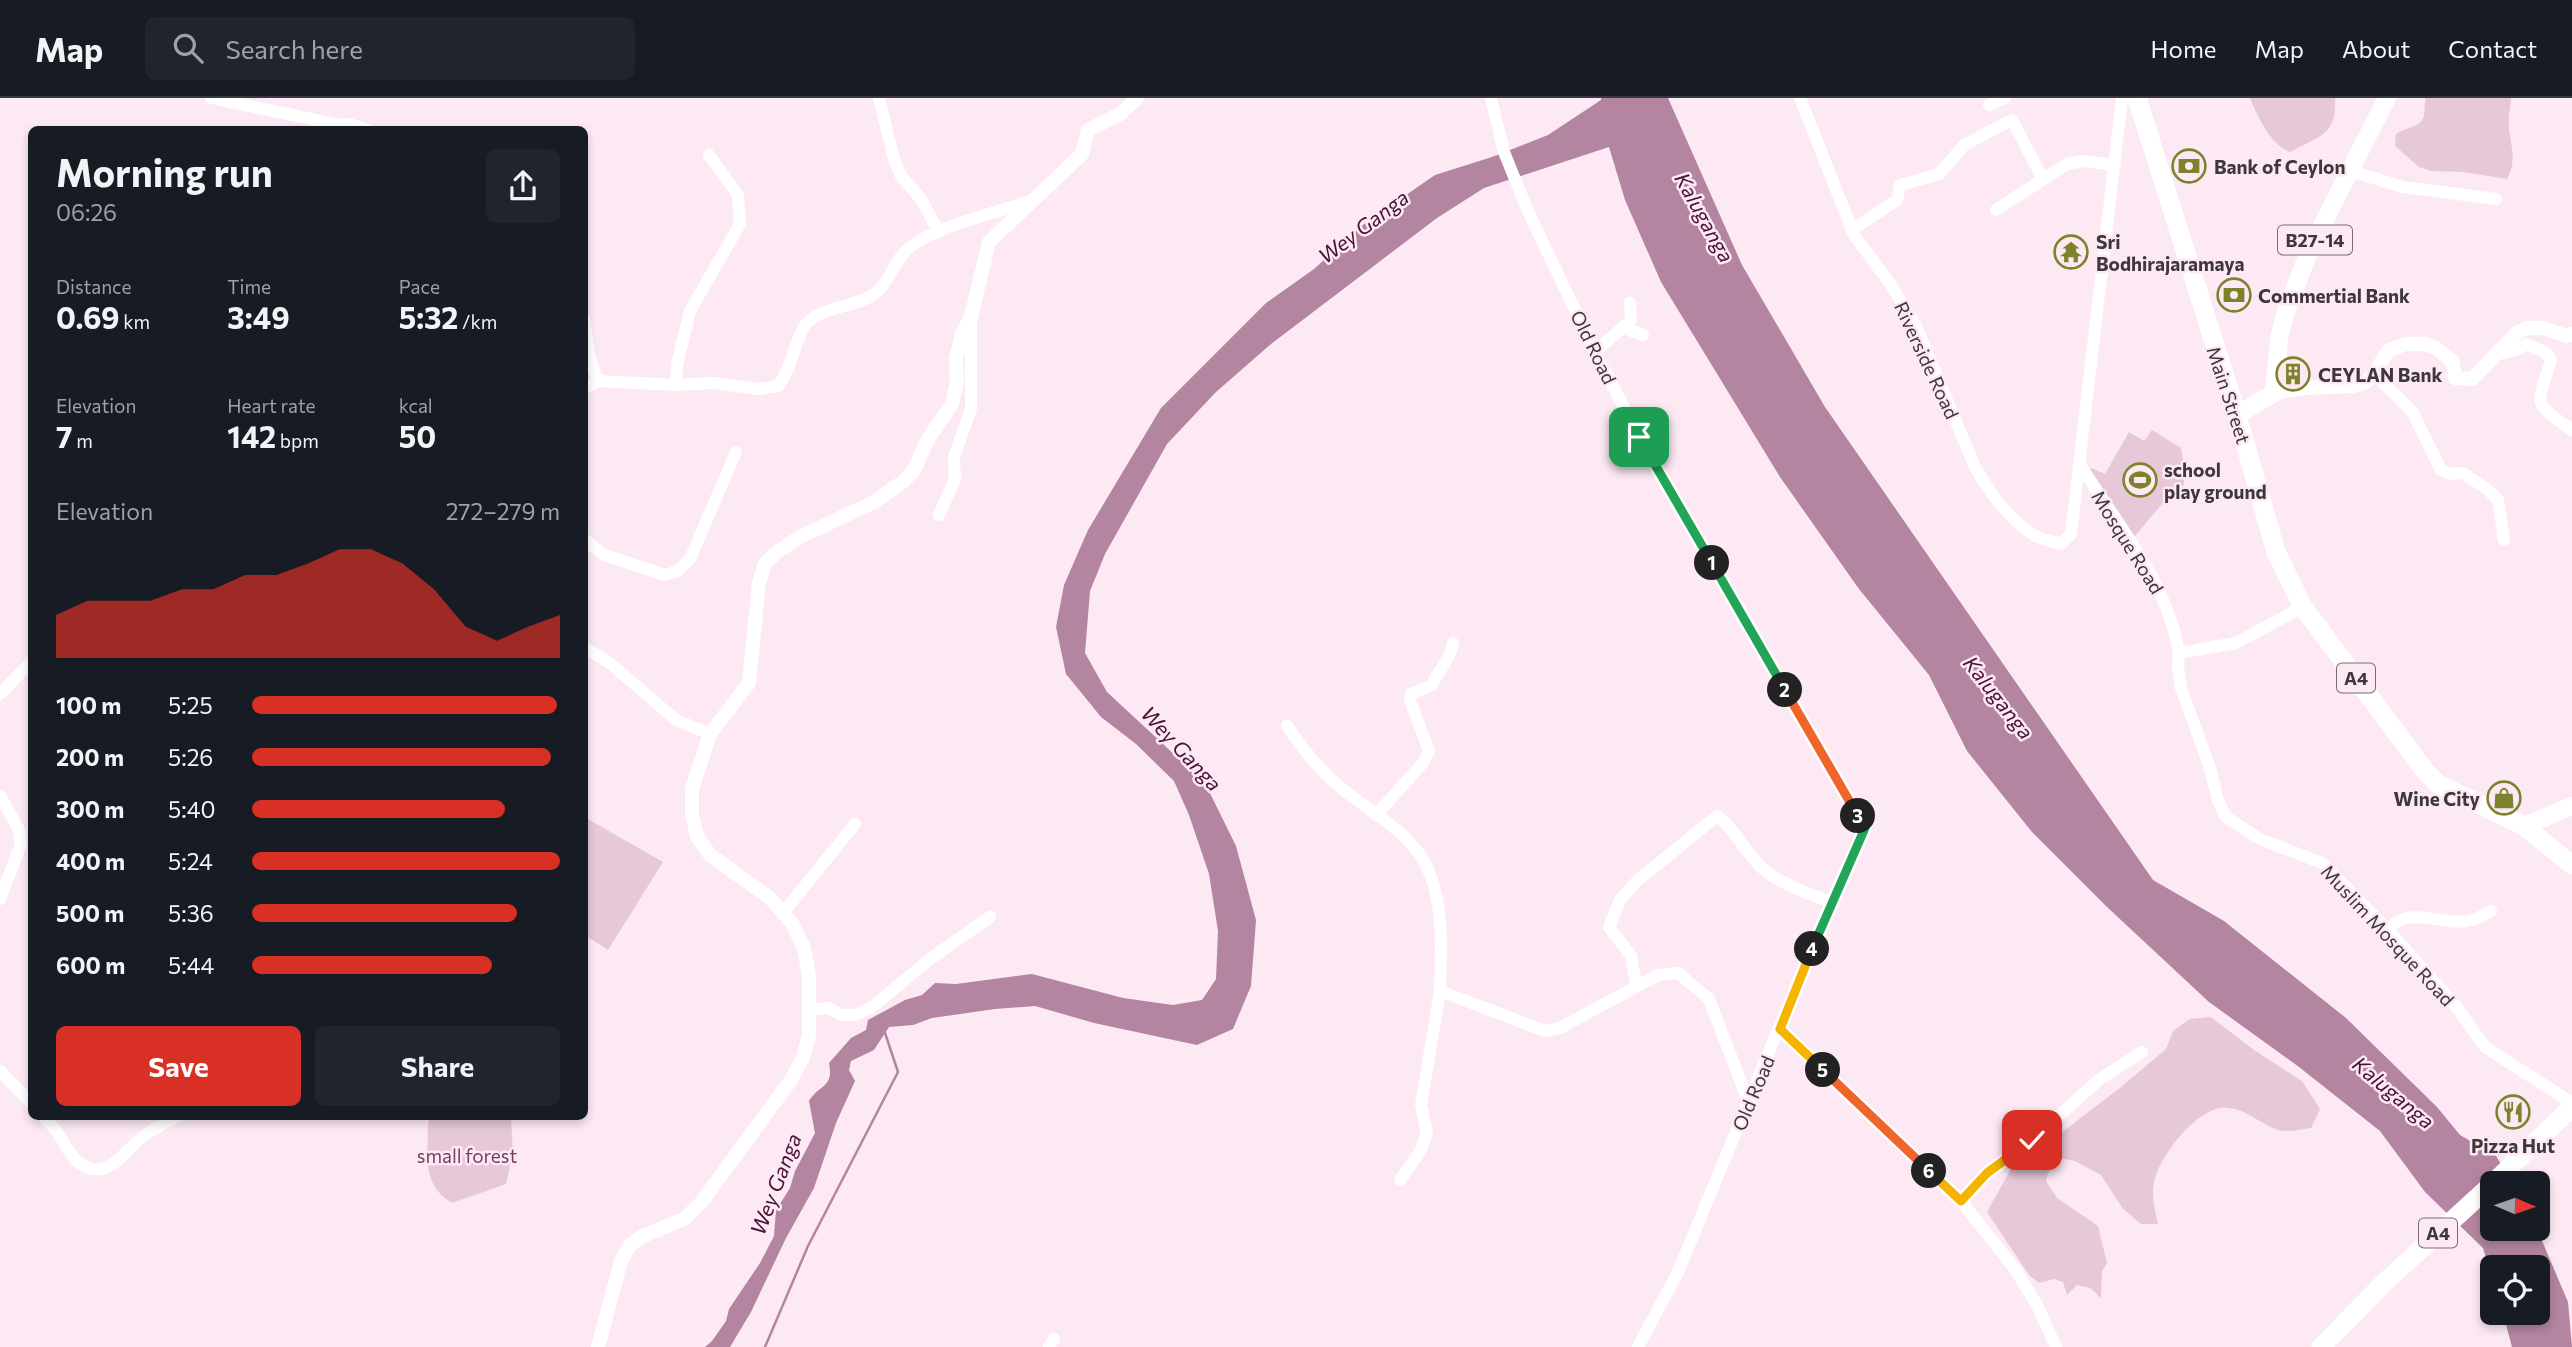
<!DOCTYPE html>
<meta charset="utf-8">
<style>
:root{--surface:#171b24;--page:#20242c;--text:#f1f3f6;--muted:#9ea1a6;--line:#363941;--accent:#d93025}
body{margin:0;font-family:Commissioner,sans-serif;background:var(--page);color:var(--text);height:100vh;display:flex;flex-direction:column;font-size:26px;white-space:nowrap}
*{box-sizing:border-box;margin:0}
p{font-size:23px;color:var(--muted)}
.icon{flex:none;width:38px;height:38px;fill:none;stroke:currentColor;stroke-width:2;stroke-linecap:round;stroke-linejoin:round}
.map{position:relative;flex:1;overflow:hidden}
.panel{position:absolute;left:28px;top:28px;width:560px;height:994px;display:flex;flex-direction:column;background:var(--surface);border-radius:10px;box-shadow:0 4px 10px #0003}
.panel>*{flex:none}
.needle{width:46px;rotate:92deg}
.fabs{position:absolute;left:2480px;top:1073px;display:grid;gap:14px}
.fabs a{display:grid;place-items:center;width:70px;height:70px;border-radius:10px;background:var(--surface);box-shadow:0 4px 10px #0003;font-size:35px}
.pin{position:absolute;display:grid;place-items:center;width:60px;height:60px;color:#fff;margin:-30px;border-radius:14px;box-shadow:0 4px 10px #0006}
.km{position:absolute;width:35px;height:35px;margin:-18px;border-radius:50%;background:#222;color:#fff;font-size:19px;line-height:35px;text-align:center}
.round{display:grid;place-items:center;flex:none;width:74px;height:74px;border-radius:10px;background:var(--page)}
.head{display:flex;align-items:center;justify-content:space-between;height:119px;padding:0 28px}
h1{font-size:38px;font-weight:700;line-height:52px}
.stats{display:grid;grid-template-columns:repeat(3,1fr);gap:10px;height:119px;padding:7px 28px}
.stats div{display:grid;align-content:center}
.stats b{font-size:30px;font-weight:700}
.stats small{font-size:19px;font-weight:400}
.stats p{font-size:19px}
.chart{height:196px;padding:14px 28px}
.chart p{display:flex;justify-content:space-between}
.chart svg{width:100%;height:126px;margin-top:7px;fill:var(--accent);opacity:.7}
.cta{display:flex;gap:14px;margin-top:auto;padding:14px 28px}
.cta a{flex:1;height:80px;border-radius:10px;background:var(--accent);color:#fff;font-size:28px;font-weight:700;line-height:80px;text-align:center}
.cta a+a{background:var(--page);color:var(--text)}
ul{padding:0 28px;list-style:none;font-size:23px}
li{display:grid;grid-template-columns:112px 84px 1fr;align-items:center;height:52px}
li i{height:18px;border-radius:9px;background:var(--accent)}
header{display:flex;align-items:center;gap:42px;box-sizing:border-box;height:98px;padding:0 35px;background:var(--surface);border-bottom:2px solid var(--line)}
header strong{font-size:33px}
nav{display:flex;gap:38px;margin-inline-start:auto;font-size:24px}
.search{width:490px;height:63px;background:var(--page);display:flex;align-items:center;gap:18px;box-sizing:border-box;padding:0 24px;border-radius:10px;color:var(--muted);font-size:26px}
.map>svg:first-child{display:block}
.green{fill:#e6c8d9}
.water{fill:#b385a1}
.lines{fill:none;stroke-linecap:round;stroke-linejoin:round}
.stream{stroke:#b385a1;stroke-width:2.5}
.minor{stroke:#fff;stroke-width:12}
.tertiary{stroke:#fff;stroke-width:14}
.primary{stroke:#fff;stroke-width:18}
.trunk{stroke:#fff;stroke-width:19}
.split-1-casing{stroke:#fff;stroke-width:14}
.split-2-casing{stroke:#fff;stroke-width:14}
.split-3-casing{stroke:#fff;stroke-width:14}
.split-4-casing{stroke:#fff;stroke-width:14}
.split-5-casing{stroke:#fff;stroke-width:14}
.split-6-casing{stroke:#fff;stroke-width:14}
.split-7-casing{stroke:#fff;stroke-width:14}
.split-1{stroke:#22a559;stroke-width:9}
.split-2{stroke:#22a559;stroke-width:9}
.split-3{stroke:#f0652b;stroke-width:9}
.split-4{stroke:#22a559;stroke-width:9}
.split-5{stroke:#f5b400;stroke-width:9}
.split-6{stroke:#f0652b;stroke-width:9}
.split-7{stroke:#f5b400;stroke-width:9}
.labels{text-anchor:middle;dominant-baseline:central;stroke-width:5;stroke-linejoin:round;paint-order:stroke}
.shield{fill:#fce9f4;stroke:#776c72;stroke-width:2}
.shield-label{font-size:18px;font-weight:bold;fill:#3e373b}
.poi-label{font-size:19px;font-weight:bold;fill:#3e373b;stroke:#fce9f4;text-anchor:start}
.street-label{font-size:19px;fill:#3e373b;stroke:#fce9f4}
.park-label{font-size:19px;fill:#773b62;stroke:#fce9f4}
.water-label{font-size:21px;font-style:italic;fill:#491138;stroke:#fce9f4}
</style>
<header>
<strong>Map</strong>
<div class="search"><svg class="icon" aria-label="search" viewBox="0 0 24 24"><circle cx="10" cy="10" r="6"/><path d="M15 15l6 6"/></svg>Search here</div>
<nav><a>Home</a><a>Map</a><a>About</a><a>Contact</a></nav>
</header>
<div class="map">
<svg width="2572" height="1249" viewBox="0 0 2572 1249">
<rect width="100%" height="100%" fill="#fce9f4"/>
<!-- green -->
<g class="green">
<path d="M2250 0H2335C2337 38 2319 38 2290 54 2270 46 2258 19 2250 0Z"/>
<path d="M2426 0H2511C2510 10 2508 20 2509 30 2511 48 2517 64 2507 81L2464 74 2432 73 2419 69 2395 48 2396 36C2405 30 2420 30 2424 18 2425 11 2424 6 2426 0Z"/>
<path d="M2152 332 2181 350 2184 367V387L2172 394 2134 439 2090 372 2091 370 2105 376 2129 334 2144 343Z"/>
<path d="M586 720 663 764 608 852 585 837Z"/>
<path d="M2211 919 2254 952 2302 983 2320 1011 2311 1030C2302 1031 2288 1035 2279 1032 2259 1026 2243 1007 2220 1010 2194 1014 2159 1059 2154 1084 2151 1098 2155 1112 2158 1126H2141L2123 1111 2101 1077 2075 1063 2060 1060 2048 1075 2046 1083 2057 1100 2098 1128 2107 1165 2102 1173 2101 1200 2090 1190 2077 1187 2067 1197 2063 1184 2054 1181 2039 1185 2029 1177 1987 1114 2013 1067 2044 1048 2121 989 2166 951 2173 933 2190 921Z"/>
<path d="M430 1019H511L513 1056 506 1086 452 1105C421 1087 428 1056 428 1025Z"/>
</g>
<!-- water -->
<path class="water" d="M1601 0H1668L1742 167 1825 309 2153 782 2224 823 2346 920 2437 1009 2460 1037 2496 1058 2513 1085H2492V1130L2537 1131 2568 1204 2572 1249H2512L2503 1215 2538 1214V1169H2492V1179L2483 1150 2425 1094 2380 1033 2299 969 2209 904 2107 809 2032 734 1967 653 1929 577 1859 491 1780 379 1661 184 1625 102 1609 49 1484 90 1437 120 1271 246 1216 294 1167 346 1105 456 1090 493 1085 555 1107 594 1205 685 1236 748 1256 822 1251 888 1233 931 1197 947 1094 925 1035 908 995 911 932 920 913 927 889 929 874 952 851 963 849 972 855 983 836 1025 814 1090 786 1140 751 1214 730 1249H705L712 1243 726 1223 729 1211 760 1165 774 1138 776 1112 790 1090 795 1073 815 1035 809 1003C820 986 834 990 829 965L851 940 866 932 868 922 905 902 922 897 935 885 956 886 1032 876 1123 900 1173 907 1202 902 1216 881 1218 833 1209 776 1189 717 1174 683 1136 646 1101 619 1066 576 1056 529 1064 487 1088 432 1161 310 1266 205 1314 171 1364 126 1435 77 1492 59 1548 37 1601 2Z"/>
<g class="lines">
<!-- stream -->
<path class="stream" d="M765 1249 808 1148 898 974 885 935"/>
<!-- minor -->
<g class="minor">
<path d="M211 0 340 27 341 32"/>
<path d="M879 0 894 61 901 78 921 101 939 134"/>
<path d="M1491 0 1504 54 1527 111 1595 254 1649 357 1865 730 1831 804 1678 1174 1638 1249"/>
<path d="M1800 0 1854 137 1891 187 1916 228 1975 369C1990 395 2008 421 2034 437 2041 442 2052 443 2061 446L2071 436 2122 0"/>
<path d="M1989 7 2005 0"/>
<path d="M340 27 349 26 369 32"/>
<path d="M2350 73 2403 89 2496 101"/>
<path d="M1996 112 2067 66 2084 63 2115 67"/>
<path d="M1853 131 1897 102 1900 87 1939 76 1964 47 2012 22 2043 81"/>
<path d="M584 221C587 242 588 265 599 283L676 287 713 285 759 291 778 288C792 272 796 236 807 225 824 208 851 210 871 198 889 188 894 161 910 149 942 126 993 116 1030 103"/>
<path d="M1624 230 1643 237"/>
<path d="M1595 254 1631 222 1630 205"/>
<path d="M2499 256 2516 252 2527 246 2546 255 2551 262C2537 309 2531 303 2572 332"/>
<path d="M2374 276 2412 313 2441 372 2451 376 2463 375 2487 391 2498 402 2504 442"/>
<path d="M676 287 677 267 690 213 740 126 738 97 709 57"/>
<path d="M584 290 599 283"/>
<path d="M2081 368C2118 428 2167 483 2179 555L2236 545 2303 509"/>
<path d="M939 417 955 381 954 359 971 311V220"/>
<path d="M584 441 604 457 665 477 678 473 690 461 736 354"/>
<path d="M584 549 611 566 676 622 710 636"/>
<path d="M2179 555 2178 568 2181 590 2210 670 2218 703 2226 719 2260 741 2322 765 2388 832 2455 907 2485 949 2572 1005"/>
<path d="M0 596 32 563"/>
<path d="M1287 628C1302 650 1318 671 1339 688 1370 715 1415 735 1430 776 1444 813 1441 854 1440 893L1545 933 1560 930 1658 877 1678 875 1709 901 1749 1005"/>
<path d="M0 698 19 732 21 746 0 801"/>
<path d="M1376 717 1423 665 1429 653 1410 602 1411 596 1432 587C1438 572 1451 561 1453 545"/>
<path d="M783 815 855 726"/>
<path d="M2388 832C2409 805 2443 830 2471 822 2478 821 2485 816 2491 813"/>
<path d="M1636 887 1631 858 1609 829 1620 802 1638 782 1717 718C1736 732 1744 753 1761 769 1777 785 1810 796 1831 804"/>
<path d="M809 912 829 910 841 917H855L871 910 930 861 990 819"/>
<path d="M1780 931 1961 1103 2015 1171 2037 1207 2056 1249"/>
<path d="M0 973 32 1006"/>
<path d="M43 1018C48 1024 54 1029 58 1035 64 1044 68 1055 76 1062 104 1087 121 1057 140 1041 152 1031 164 1025 178 1018"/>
<path d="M1400 1082 1421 1052 1427 1035 1421 1007 1440 893"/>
<path d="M1961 1103 1987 1075 2032 1042 2100 981 2142 954"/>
<path d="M1049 1249 1054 1241"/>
</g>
<!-- tertiary -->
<g class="tertiary">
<path d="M2274 295 2304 290 2354 288 2366 284 2374 276 2388 253 2405 246H2425L2436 250 2453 264 2455 280 2472 281 2517 235 2527 230H2544L2567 238 2572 236"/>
<path d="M598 1249 621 1163 630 1147 643 1138 684 1121 700 1106 791 982 803 960 809 937V878L804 850 792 825 770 800 710 757 697 738 692 717V691L710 636 749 585 759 485 765 465 777 454 800 439 874 404 904 383 914 372 928 341 952 306 957 283 956 261 962 236 971 219 989 144 1082 56 1088 32 1120 16 1137 0"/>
</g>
<!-- primary -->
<g class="primary">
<path d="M2237 317 2274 295 2279 241 2285 216 2310 151 2387 0"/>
<path d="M2524 728 2572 708"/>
</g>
<!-- trunk -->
<g class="trunk">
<path d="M2137 0 2237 317 2276 454 2303 509 2425 673 2438 686 2524 728 2572 767"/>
<path d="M2493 1085 2572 1009"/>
<path d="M2321 1249 2385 1184 2492 1086"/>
</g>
</g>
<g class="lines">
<defs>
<path id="split-1" d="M1639 339 1712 465"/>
<path id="split-2" d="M1712 465 1785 592"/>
<path id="split-3" d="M1785 592 1858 718"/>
<path id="split-4" d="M1812 851 1865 730 1858 718"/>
<path id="split-5" d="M1812 851 1780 931 1823 972"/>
<path id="split-6" d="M1823 972 1929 1073"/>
<path id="split-7" d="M1929 1073 1961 1103 1987 1075 2032 1042"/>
</defs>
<!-- split-1 casing -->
<use href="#split-1" class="split-1-casing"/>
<!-- split-2 casing -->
<use href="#split-2" class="split-2-casing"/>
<!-- split-3 casing -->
<use href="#split-3" class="split-3-casing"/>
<!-- split-4 casing -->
<use href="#split-4" class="split-4-casing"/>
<!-- split-5 casing -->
<use href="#split-5" class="split-5-casing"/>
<!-- split-6 casing -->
<use href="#split-6" class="split-6-casing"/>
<!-- split-7 casing -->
<use href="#split-7" class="split-7-casing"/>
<!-- split-1 -->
<use href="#split-1" class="split-1"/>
<!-- split-2 -->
<use href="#split-2" class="split-2"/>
<!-- split-3 -->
<use href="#split-3" class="split-3"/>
<!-- split-4 -->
<use href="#split-4" class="split-4"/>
<!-- split-5 -->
<use href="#split-5" class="split-5"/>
<!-- split-6 -->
<use href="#split-6" class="split-6"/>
<!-- split-7 -->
<use href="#split-7" class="split-7"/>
</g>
<!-- icons -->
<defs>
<symbol id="bank-ring" viewBox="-11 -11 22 22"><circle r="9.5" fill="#fce9f4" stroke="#7d822c" stroke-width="1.5"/><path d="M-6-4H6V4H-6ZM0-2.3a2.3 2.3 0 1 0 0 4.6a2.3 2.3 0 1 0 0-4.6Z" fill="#7d822c"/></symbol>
<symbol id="temple-ring" viewBox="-11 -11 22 22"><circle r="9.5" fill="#fce9f4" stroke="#7d822c" stroke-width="1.5"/><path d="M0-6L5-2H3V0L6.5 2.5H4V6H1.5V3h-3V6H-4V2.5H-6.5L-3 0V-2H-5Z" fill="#7d822c"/></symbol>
<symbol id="building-ring" viewBox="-11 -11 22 22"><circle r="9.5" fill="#fce9f4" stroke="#7d822c" stroke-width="1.5"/><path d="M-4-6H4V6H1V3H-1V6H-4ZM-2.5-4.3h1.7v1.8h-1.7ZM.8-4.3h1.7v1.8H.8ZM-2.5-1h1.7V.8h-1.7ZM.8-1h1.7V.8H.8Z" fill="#7d822c"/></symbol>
<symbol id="stadium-ring" viewBox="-11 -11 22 22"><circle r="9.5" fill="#fce9f4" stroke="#7d822c" stroke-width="1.5"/><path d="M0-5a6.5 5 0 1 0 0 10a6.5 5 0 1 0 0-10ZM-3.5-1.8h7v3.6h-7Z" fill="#7d822c"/></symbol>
<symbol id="shop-ring" viewBox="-11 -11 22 22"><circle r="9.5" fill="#fce9f4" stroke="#7d822c" stroke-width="1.5"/><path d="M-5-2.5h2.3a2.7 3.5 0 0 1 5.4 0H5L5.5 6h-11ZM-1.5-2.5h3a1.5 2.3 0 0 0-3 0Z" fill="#7d822c"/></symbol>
<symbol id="restaurant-ring" viewBox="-11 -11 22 22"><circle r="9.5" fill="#fce9f4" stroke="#7d822c" stroke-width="1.5"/><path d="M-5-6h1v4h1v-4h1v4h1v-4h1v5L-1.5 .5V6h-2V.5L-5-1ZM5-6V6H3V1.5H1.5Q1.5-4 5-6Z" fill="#7d822c"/></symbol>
</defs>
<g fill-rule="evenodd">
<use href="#bank-ring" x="2170" y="49" width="38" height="38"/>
<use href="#temple-ring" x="2052" y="135" width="38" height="38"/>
<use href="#bank-ring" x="2215" y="178" width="38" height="38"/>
<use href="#building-ring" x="2274" y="257" width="38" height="38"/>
<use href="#stadium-ring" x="2121" y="363" width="38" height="38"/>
<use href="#shop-ring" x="2485" y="681" width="38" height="38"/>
<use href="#restaurant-ring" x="2494" y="995" width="38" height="38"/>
</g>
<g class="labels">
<!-- shield labels -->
<g class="shield">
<rect x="2278" y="127.5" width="74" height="29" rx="5"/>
<rect x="2337" y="565.5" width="38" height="29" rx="5"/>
<rect x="2419" y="1120.5" width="38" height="29" rx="5"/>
</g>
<g class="shield-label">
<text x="2315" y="142">B27-14</text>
<text x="2356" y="580">A4</text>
<text x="2438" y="1135">A4</text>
</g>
<!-- poi labels -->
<g class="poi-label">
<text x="2214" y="68">Bank of Ceylon</text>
<text x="2096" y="143">Sri<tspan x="2096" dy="22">Bodhirajaramaya</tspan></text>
<text x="2258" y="197">Commertial Bank</text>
<text x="2318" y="276">CEYLAN Bank</text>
<text x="2164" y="371">school<tspan x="2164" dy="22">play ground</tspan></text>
<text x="2480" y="700" text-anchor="end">Wine City</text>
<text x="2513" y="1047" text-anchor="middle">Pizza Hut</text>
</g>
<!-- street labels -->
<g class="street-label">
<text transform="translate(1594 249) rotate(64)">Old Road</text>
<text transform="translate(1927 262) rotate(65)">Riverside Road</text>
<text transform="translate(2229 297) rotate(72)">Main Street</text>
<text transform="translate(2128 444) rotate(58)">Mosque Road</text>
<text transform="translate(2388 837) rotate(47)">Muslim Mosque Road</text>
<text transform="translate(1753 995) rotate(-67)">Old Road</text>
</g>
<!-- park labels -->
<g class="park-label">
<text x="467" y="1057">small forest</text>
</g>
<!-- water labels -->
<g class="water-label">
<text transform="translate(1705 119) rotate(61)">Kaluganga</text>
<text transform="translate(1363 128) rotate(-37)">Wey Ganga</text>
<text transform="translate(1999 599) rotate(52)">Kaluganga</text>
<text transform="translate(1182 650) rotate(47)">Wey Ganga</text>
<text transform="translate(2394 994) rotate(40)">Kaluganga</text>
<text transform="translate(775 1086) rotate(-69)">Wey Ganga</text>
</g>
</g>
</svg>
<div class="fabs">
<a><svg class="needle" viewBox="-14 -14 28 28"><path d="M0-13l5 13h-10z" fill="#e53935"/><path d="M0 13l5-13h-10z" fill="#9ea1a6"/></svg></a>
<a><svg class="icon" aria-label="locate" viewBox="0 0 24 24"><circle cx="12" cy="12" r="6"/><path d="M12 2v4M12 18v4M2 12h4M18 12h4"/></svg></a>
</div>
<div class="pin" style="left:1639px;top:339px;background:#1e9e55"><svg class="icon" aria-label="arrive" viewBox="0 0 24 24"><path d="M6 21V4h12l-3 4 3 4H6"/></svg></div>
<div class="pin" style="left:2032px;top:1042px;background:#d93025"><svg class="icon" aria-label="check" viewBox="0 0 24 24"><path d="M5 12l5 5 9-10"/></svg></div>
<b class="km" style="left:1712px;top:465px">1</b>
<b class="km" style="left:1785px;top:592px">2</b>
<b class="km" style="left:1858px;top:718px">3</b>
<b class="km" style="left:1812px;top:851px">4</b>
<b class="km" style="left:1823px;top:972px">5</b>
<b class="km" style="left:1929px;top:1073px">6</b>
<section class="panel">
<div class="head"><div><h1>Morning run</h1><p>06:26</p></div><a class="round"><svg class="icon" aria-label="share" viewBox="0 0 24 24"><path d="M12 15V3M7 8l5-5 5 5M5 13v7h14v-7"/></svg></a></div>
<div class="stats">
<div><p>Distance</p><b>0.69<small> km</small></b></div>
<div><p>Time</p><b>3:49</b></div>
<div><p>Pace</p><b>5:32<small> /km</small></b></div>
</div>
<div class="stats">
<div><p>Elevation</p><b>7<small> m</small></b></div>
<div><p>Heart rate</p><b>142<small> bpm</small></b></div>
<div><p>kcal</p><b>50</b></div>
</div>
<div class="chart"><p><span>Elevation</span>272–279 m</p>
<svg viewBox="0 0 160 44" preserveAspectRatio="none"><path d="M0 44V29L10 24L20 24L30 24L40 20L50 20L60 15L70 15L80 11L90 6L100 6L110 11L120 20L130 33L140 38L150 33L160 29V44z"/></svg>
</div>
<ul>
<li><b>100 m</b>5:25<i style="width:99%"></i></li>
<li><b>200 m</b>5:26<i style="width:97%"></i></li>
<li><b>300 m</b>5:40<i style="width:82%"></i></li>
<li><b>400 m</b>5:24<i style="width:100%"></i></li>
<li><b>500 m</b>5:36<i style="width:86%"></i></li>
<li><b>600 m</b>5:44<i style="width:78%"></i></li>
</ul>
<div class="cta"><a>Save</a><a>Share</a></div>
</section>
</div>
